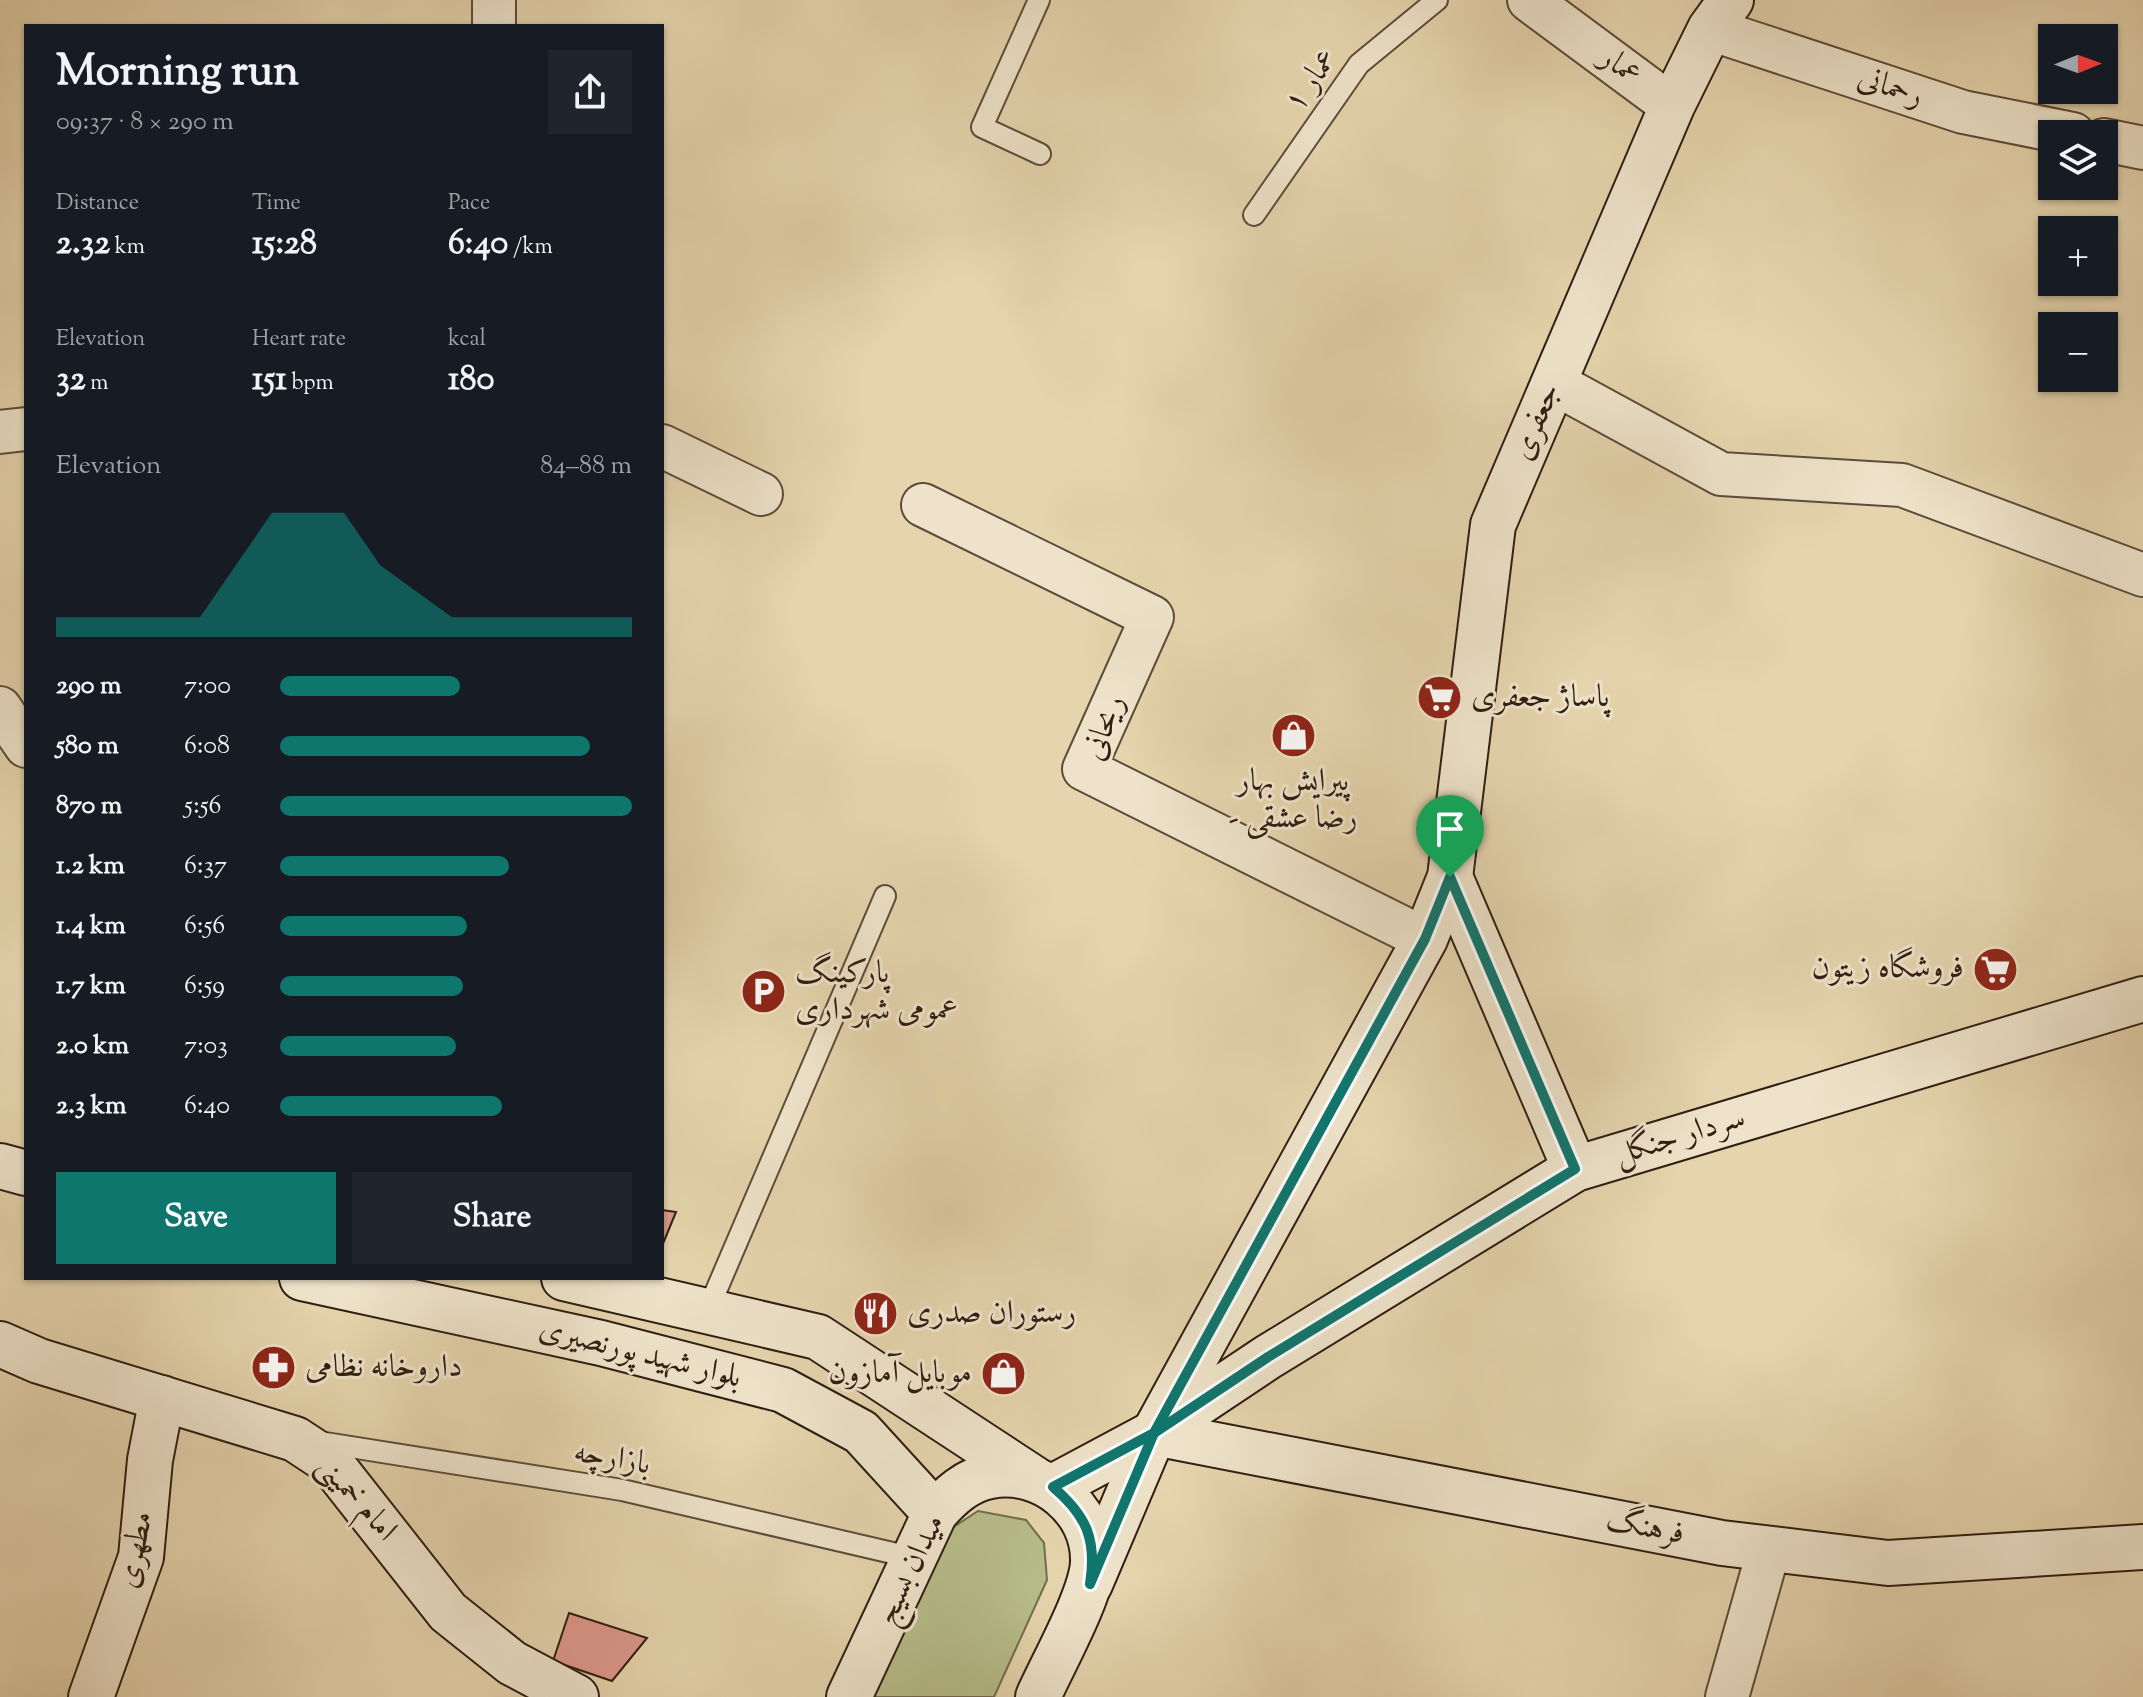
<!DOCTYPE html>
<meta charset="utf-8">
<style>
:root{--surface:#171b24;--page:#20242c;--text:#f1f3f6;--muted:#9ea1a6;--accent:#0f766e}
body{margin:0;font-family:"Sorts Mill Goudy",Amiri,serif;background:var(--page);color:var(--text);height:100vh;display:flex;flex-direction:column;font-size:30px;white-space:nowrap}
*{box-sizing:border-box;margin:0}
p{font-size:26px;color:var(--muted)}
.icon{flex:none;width:44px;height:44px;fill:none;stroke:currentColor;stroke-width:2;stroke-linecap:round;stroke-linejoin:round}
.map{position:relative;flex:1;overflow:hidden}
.sheet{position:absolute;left:24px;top:24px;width:640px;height:1256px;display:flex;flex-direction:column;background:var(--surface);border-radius:0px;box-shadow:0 2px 6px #0004}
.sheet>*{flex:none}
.needle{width:52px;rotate:89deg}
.buttons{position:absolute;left:2038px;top:24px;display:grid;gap:16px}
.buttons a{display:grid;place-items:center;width:80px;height:80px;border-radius:0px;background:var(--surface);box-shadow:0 2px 6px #0004;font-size:40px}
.pin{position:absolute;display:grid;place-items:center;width:68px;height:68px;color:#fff;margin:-82px -34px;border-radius:50% 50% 50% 0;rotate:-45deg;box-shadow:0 0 8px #0007}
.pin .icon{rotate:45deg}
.round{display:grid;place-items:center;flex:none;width:84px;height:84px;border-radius:0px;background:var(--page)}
.head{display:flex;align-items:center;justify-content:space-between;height:136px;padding:0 32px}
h1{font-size:44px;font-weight:800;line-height:60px}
.figures{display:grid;grid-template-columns:repeat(3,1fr);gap:12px;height:136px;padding:8px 32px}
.figures div{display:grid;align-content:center}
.figures b{font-size:34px;font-weight:800}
.figures small{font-size:22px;font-weight:400}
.figures p{font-size:22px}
.chart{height:224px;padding:16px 32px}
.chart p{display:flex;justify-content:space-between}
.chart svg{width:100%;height:144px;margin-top:8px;fill:var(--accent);opacity:.7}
.button{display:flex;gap:16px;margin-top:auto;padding:16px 32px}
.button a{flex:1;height:92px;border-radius:0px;background:var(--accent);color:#fff;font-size:32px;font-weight:800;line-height:92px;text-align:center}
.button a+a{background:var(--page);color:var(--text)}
ul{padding:0 32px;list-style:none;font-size:26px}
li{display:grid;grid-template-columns:128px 96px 1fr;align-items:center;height:60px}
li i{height:20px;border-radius:10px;background:var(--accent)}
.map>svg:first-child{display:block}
.green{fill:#b6bc89;stroke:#736d4e;stroke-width:2}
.building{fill:#de998c;stroke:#301e13;stroke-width:2}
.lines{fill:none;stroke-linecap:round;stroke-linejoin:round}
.lane-casing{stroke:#5d4c3a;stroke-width:24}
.street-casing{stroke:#5d4c3a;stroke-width:46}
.secondary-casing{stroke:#301e13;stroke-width:48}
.lane{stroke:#eee3ca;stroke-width:20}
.street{stroke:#eee3ca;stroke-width:42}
.secondary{stroke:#eee3ca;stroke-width:44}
.route-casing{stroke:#fff;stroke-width:16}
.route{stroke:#0f766e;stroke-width:10}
.labels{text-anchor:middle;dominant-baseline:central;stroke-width:6;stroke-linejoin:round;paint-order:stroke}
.street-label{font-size:32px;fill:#301e13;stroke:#eee3ca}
.poi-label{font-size:32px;fill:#301e13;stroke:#eee3ca;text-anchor:start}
</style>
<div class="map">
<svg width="2143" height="1697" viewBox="0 0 2143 1697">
<rect width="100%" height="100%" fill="#e5d4ad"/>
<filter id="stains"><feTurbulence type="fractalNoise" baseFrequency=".0025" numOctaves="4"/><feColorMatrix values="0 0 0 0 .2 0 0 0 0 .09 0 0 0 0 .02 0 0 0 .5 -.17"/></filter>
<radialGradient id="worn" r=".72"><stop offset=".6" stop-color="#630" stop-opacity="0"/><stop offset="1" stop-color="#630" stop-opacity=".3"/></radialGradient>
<!-- green -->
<path class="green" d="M978 1511 1026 1520 1044 1543 1047 1580 994 1697H869L946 1532Z"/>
<!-- building -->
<g class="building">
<path d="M662 1210 676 1212 662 1246Z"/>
<path d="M569 1613 647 1638 612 1681 553 1661Z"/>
</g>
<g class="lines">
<defs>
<g id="lane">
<path d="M1039 0 982 127 1040 154"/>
<path d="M1254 215 1359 64 1437 0"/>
<path d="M707 1312 885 896"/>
<path d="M319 1442 622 1490 914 1558"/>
</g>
<g id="street">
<path d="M494 0V26"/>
<path d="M1529 0 1672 106"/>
<path d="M1710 29 1963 112 2073 134"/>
<path d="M2104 140 2143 148"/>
<path d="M1554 383 1721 474 1902 485 2143 575"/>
<path d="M0 432 26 429"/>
<path d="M662 446 761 494"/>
<path d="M923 505 1152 617 1084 769 1425 939"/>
<path d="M0 708 26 746"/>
<path d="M1727 1697 1769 1549"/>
</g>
<g id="secondary">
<path d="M1450 877 1575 1169"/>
<path d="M0 1166 26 1173"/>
<path d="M302 1278 601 1343 783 1390 861 1432 935 1513"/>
<path d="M564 1278 818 1337 1033 1478"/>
<path d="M0 1344 39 1361 295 1439 330 1462 448 1612 512 1663 576 1697"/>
<path d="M1154 1433 1722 1543 1888 1563 2143 1547"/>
<path d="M1053 1487 1154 1433 1268 1357 1575 1169 2143 999"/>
<path d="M1090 1584 1154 1433 1425 939 1450 877 1493 525 1672 106 1710 29 1731 0"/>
<path d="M91 1697 141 1557 150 1460 162 1398"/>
<path d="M849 1697 935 1513C950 1496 967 1480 990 1476 1042 1466 1094 1508 1093 1561 1093 1593 1052 1665 1038 1697"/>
</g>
</defs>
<!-- lane casing -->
<use href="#lane" class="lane-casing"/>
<!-- street casing -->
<use href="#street" class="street-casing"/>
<!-- secondary casing -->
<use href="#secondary" class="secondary-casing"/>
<!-- lane -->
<use href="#lane" class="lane"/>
<!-- street -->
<use href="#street" class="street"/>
<!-- secondary -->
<use href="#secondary" class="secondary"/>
</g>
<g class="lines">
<defs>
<path id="route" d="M1450 877 1425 939 1154 1433 1053 1487C1087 1516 1097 1540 1090 1584L1154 1433 1268 1357 1575 1169 1450 877"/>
</defs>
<!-- route casing -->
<use href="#route" class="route-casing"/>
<!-- route -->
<use href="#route" class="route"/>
</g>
<!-- icons -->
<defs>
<symbol id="supermarket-disc" viewBox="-11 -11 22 22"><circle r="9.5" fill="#8f2418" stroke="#eee3ca"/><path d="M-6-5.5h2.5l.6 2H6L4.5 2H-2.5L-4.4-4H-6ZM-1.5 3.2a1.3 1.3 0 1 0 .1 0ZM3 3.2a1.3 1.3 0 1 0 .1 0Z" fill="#fff"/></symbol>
<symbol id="shop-disc" viewBox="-11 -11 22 22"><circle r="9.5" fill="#8f2418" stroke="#eee3ca"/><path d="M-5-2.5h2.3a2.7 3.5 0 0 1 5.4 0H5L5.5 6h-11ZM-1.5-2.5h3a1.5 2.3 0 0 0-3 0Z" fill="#fff"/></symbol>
<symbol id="parking-disc" viewBox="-11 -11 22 22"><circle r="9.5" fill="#8f2418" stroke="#eee3ca"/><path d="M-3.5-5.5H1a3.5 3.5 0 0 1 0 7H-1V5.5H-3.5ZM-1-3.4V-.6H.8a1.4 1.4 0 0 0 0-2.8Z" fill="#fff"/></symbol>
<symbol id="restaurant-disc" viewBox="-11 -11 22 22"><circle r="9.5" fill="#8f2418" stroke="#eee3ca"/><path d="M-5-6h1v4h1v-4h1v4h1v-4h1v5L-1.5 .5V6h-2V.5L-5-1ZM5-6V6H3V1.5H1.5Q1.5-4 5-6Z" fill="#fff"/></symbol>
<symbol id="pharmacy-disc" viewBox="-11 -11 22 22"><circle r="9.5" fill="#8f2418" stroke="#eee3ca"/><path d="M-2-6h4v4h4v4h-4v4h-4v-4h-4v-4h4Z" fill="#fff"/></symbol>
</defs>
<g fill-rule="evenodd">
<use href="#supermarket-disc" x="1414" y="672" width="51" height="51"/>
<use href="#shop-disc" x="1268" y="710" width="51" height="51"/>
<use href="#supermarket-disc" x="1970" y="944" width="51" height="51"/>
<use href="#parking-disc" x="738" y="966" width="51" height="51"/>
<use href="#restaurant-disc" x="850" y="1288" width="51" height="51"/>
<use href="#pharmacy-disc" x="248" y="1342" width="51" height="51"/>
<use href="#shop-disc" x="978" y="1348" width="51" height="51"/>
</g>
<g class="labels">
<!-- street labels -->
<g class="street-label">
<text transform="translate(1620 67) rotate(36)">عمار</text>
<text transform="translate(1312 81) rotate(-54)">عمار ۱</text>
<text transform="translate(1890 88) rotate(18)">رحمانی</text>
<text transform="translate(1537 422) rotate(-67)">جعفری</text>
<text transform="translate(1105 728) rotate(-69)">ریحانی</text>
<text transform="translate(1680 1137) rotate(-17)">سردار جنگل</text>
<text transform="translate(640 1354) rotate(14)">بلوار شهید پورنصیری</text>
<text transform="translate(612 1459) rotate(10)">بازارچه</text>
<text transform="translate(356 1499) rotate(48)">امام خمینی</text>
<text transform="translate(1645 1528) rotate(11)">فرهنگ</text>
<text transform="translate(136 1550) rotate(-78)">مطهری</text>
<text transform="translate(911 1570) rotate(-64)">میدان بسیج</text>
</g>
<!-- poi labels -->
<g class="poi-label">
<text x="1471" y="698">پاساژ جعفری</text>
<text x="1293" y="782" text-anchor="middle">پیرایش بهار<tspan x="1293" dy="37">- رضا عشقی</tspan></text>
<text x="1964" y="969" text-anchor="end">فروشگاه زیتون</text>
<text x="795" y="974">پارکینگ<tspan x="795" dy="37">عمومی شهرداری</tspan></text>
<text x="907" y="1314">رستوران صدری</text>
<text x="305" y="1368">داروخانه نظامی</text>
<text x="972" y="1374" text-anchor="end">موبایل آمازون</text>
</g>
</g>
<rect width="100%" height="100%" filter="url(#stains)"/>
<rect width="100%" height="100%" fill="url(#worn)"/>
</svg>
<div class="buttons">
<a><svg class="needle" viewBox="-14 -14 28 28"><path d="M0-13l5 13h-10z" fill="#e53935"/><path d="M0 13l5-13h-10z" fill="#9ea1a6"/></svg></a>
<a><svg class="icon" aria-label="layers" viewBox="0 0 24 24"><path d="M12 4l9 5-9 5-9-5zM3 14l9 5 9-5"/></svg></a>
<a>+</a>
<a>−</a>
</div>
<div class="pin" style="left:1450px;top:877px;background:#1e9e55"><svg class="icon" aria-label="arrive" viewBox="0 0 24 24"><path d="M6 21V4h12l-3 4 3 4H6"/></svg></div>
<section class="sheet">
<div class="head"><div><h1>Morning run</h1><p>09:37 · 8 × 290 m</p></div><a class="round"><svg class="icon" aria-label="share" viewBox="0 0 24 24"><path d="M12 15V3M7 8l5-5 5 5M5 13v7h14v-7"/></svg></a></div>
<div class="figures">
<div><p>Distance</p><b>2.32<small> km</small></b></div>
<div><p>Time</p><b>15:28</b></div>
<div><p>Pace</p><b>6:40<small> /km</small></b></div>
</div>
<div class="figures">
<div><p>Elevation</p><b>32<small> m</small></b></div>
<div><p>Heart rate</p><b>151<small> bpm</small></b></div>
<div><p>kcal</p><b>180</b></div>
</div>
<div class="chart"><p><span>Elevation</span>84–88 m</p>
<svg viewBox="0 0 160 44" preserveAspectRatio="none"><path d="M0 44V38L10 38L20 38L30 38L40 38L50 22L60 6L70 6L80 6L90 22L100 30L110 38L120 38L130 38L140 38L150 38L160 38V44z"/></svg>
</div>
<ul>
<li><b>290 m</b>7:00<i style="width:51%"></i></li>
<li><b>580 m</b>6:08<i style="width:88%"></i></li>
<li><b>870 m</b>5:56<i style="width:100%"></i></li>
<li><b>1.2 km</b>6:37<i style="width:65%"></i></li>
<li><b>1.4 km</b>6:56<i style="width:53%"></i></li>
<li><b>1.7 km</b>6:59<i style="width:52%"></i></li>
<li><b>2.0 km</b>7:03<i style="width:50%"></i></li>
<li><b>2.3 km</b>6:40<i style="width:63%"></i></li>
</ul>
<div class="button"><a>Save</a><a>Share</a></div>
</section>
</div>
